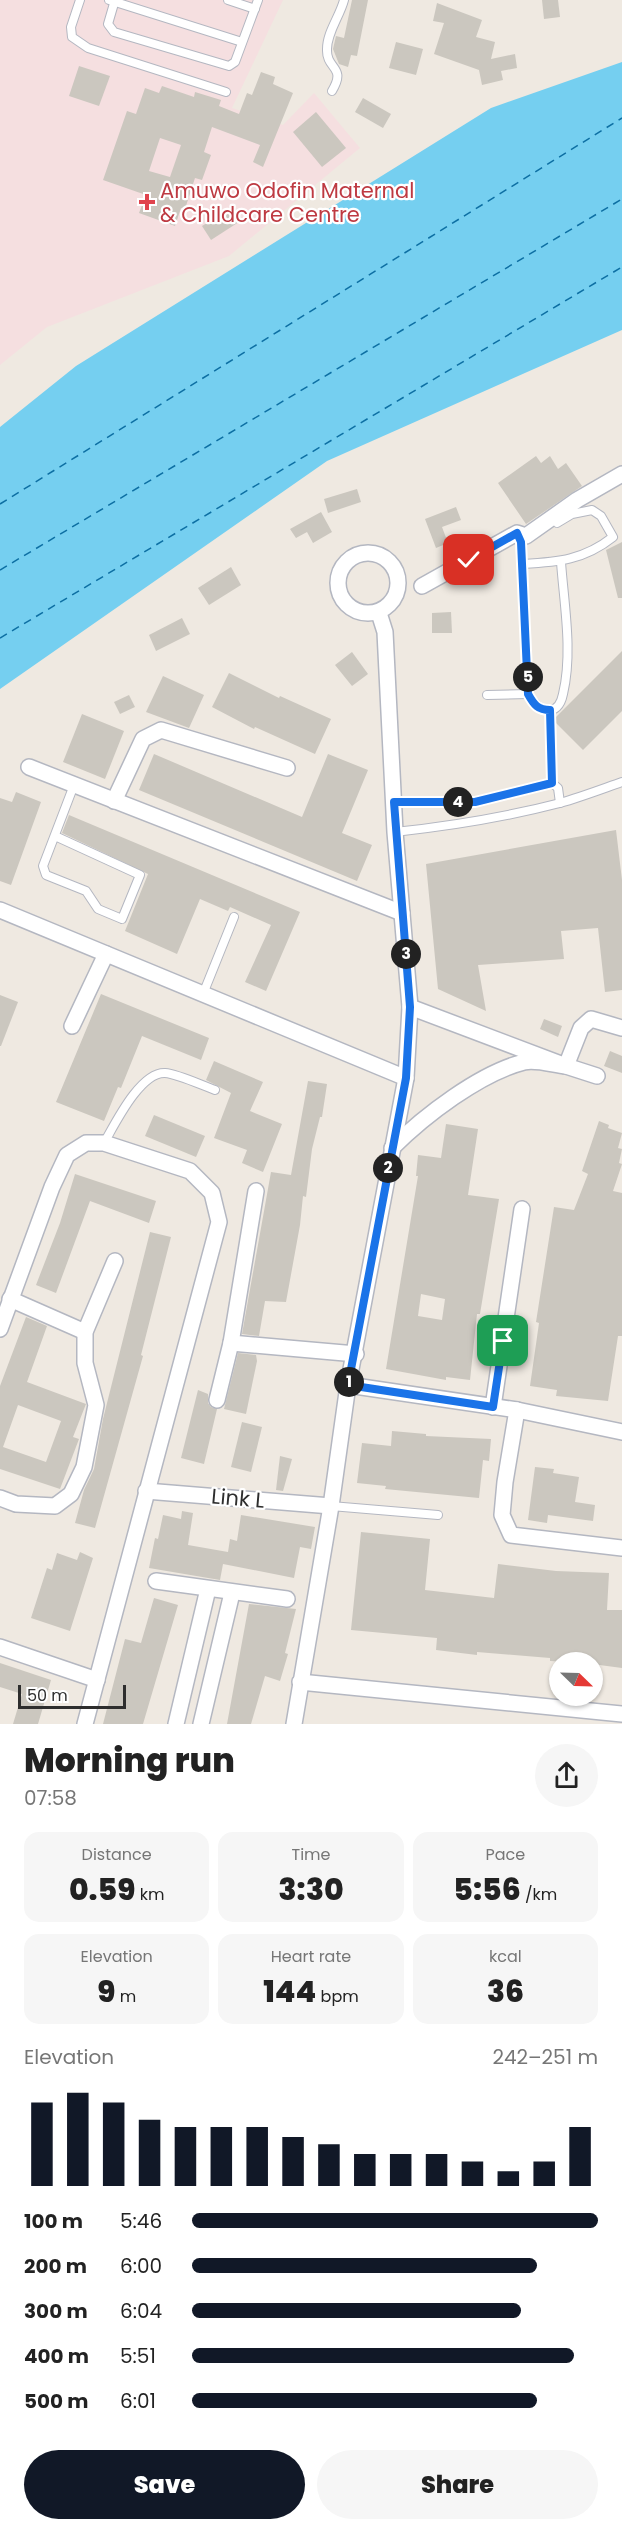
<!DOCTYPE html>
<meta charset="utf-8">
<style>
:root{--surface:#fff;--page:#f6f6f6;--text:#222;--muted:#767676;--accent:#111827}
body{margin:0;font-family:Poppins,sans-serif;background:var(--page);color:var(--text);height:100vh;display:flex;flex-direction:column;font-size:22px;white-space:nowrap}
*{box-sizing:border-box;margin:0}
p{font-size:20px;color:var(--muted)}
.icon{flex:none;width:33px;height:33px;fill:none;stroke:currentColor;stroke-width:2;stroke-linecap:round;stroke-linejoin:round}
.map{position:relative;height:1724px;overflow:hidden}
.panel{display:flex;flex-direction:column;background:var(--surface);flex:1}
.panel>*{flex:none}
.needle{width:39px;rotate:113deg}
.tools{position:absolute;left:549px;top:1652px;display:grid;gap:12px}
.tools a{display:grid;place-items:center;width:54px;height:54px;border-radius:50%;background:var(--surface);box-shadow:0 2px 4px #0004;font-size:30px}
.scale{position:absolute;left:18px;bottom:15px;width:108px;box-sizing:border-box;padding-left:6px;border:3px solid #2e2e2e;border-top:0;font-size:16px;line-height:21px;white-space:nowrap;color:#2e2e2e;-webkit-text-stroke:4px #fff;paint-order:stroke}
.pin{position:absolute;display:grid;place-items:center;width:51px;height:51px;color:#fff;margin:-26px;border-radius:12px;box-shadow:0 3px 9px #0006}
.km{position:absolute;width:30px;height:30px;margin:-15px;border-radius:50%;background:#222;color:#fff;font-size:16px;line-height:30px;text-align:center}
.round{display:grid;place-items:center;flex:none;width:63px;height:63px;border-radius:32px;background:var(--page)}
.summary{display:flex;align-items:center;justify-content:space-between;height:102px;padding:0 24px}
h1{font-size:33px;font-weight:800;line-height:45px}
.figures{display:grid;grid-template-columns:repeat(3,1fr);gap:9px;height:102px;padding:6px 24px}
.figures div{display:grid;align-content:center;border-radius:15px;background:var(--page);text-align:center}
.figures b{font-size:30px;font-weight:800}
.figures small{font-size:16px;font-weight:400}
.figures p{font-size:16px}
.chart{height:168px;padding:12px 24px}
.chart p{display:flex;justify-content:space-between}
.chart svg{width:100%;height:108px;margin-top:6px;stroke:var(--accent);stroke-width:6}
.cta{display:flex;gap:12px;margin-top:auto;padding:12px 24px}
.cta a{flex:1;height:69px;border-radius:36px;background:var(--accent);color:#fff;font-size:24px;font-weight:800;line-height:69px;text-align:center}
.cta a+a{background:var(--page);color:var(--text)}
ul{padding:0 24px;list-style:none;font-size:20px}
li{display:grid;grid-template-columns:96px 72px 1fr;align-items:center;height:45px}
li i{height:15px;border-radius:8px;background:var(--accent)}
.map>svg:first-child{display:block}
.medical{fill:#f5dfe0}
.water{fill:#75cff0}
.lines{fill:none;stroke-linecap:round;stroke-linejoin:round}
.ferry{stroke:#0d6fa3;stroke-width:1.5;stroke-dasharray:8 6;stroke-linecap:butt}
.building{fill:#cbc7bf;fill-rule:evenodd}
.service-casing{stroke:#b4b7c1;stroke-width:10}
.minor-casing{stroke:#b4b7c1;stroke-width:18}
.service{stroke:#fff;stroke-width:8}
.minor{stroke:#fff;stroke-width:15}
.route-casing{stroke:#fff;stroke-width:12}
.route{stroke:#1a73e8;stroke-width:8}
.health-dot{fill:#e0444e;stroke:#fff;stroke-width:2}
.labels{text-anchor:middle;dominant-baseline:central;stroke-width:4.5;stroke-linejoin:round;paint-order:stroke}
.health-label{font-size:21px;fill:#be3a42;stroke:#fff;text-anchor:start}
.street-label{font-size:21px;fill:#2e2e2e;stroke:#fff}
</style>
<div class="map">
<svg width="622" height="1724" viewBox="0 0 622 1724">
<rect width="100%" height="100%" fill="#efe9e1"/>
<!-- medical -->
<path class="medical" d="M0 0H283L232 108 283 125 314 93 360 148 229 256 47 327 0 365Z"/>
<!-- water -->
<path class="water" d="M622 62V330L327 461 0 689V427L76 366 491 108Z"/>
<g class="lines">
<!-- ferry -->
<g class="ferry">
<path d="M0 504 622 118"/>
<path d="M0 570 622 199"/>
<path d="M0 638 622 267"/>
</g>
</g>
<!-- building -->
<g class="building">
<path d="M352 0H368L357 56 351 55 348 67 339 64 333 49 336 36 344 38Z"/>
<path d="M542 0H558L560 17 544 19Z"/>
<path d="M437 3 482 20 476 37 495 42 491 59 515 54 517 68 501 71 503 80 482 85 479 70 434 54 444 23 433 21Z"/>
<path d="M396 42 423 49 416 75 389 68Z"/>
<path d="M79 66 110 76 99 106 69 96Z"/>
<path d="M261 72 275 77 273 84 293 93 263 167 253 162 260 145 212 127 204 152 211 155 202 180 195 178 185 209 181 208 175 226 139 213 146 195 103 180 127 111 136 114 145 88 159 93 162 86 194 97 195 92 221 100 219 106 239 114 247 93 252 95ZM160 138 181 145 170 177 149 171Z"/>
<path d="M363 98 391 114 383 128 355 112Z"/>
<path d="M316 112 346 148 322 167 293 132Z"/>
<path d="M234 206 242 220 211 240 202 226Z"/>
<path d="M536 456 541 463 550 456 558 469 566 463 582 486 526 524 498 483Z"/>
<path d="M357 489 361 502 328 513 324 499Z"/>
<path d="M456 507 461 520 442 527 448 543 436 548 425 519Z"/>
<path d="M321 512 332 532 313 543 307 532 296 538 290 529Z"/>
<path d="M622 542V598H618L606 550Z"/>
<path d="M231 567 241 585 209 605 198 588Z"/>
<path d="M451 612 452 633H432V613Z"/>
<path d="M182 618 190 634 156 651 149 635Z"/>
<path d="M622 651V711L583 750 556 723V717Z"/>
<path d="M352 652 368 674 352 686 335 665Z"/>
<path d="M229 673 279 698 280 696 331 719 315 754 255 727 254 729 212 707Z"/>
<path d="M163 676 204 695 189 728 146 712Z"/>
<path d="M129 695 135 707 120 714 114 702Z"/>
<path d="M82 714 124 731 105 779 63 762Z"/>
<path d="M154 754 302 817 328 754 368 770 342 833 372 845 357 881 139 790Z"/>
<path d="M16 792 41 802 11 885 0 881V798L12 802Z"/>
<path d="M69 815 300 912 266 991 245 982 271 925 230 907 228 911 200 899 177 954 125 931 148 874 62 833Z"/>
<path d="M616 830 622 880V990L605 992 598 928 561 931 564 959 478 965 486 1011 438 989 426 864Z"/>
<path d="M101 994 209 1038 201 1060 142 1036 121 1088 118 1087 104 1121 56 1102Z"/>
<path d="M0 995 18 1002 1 1046H0Z"/>
<path d="M544 1019 562 1026 558 1037 540 1029Z"/>
<path d="M610 1051 622 1056V1073L604 1066Z"/>
<path d="M214 1061 263 1082 250 1111 282 1124 263 1172 242 1163 247 1150 214 1138 231 1093 206 1080Z"/>
<path d="M308 1081 327 1084 322 1117H320L312 1149 306 1197 303 1196 300 1225 286 1302 265 1301 259 1336 242 1334 271 1172 291 1175Z"/>
<path d="M154 1115 205 1136 196 1157 145 1136Z"/>
<path d="M599 1121 609 1125 608 1128 622 1133 618 1148 622 1149 619 1163 622 1164 613 1191 622 1193V1336H618L608 1401 556 1396 557 1390 530 1386 539 1323 536 1322 554 1207 574 1210 588 1174 582 1171Z"/>
<path d="M446 1124 478 1129 468 1195 499 1199 480 1314H477L470 1380 446 1377V1380L386 1369 418 1176H416L418 1155 441 1158ZM421 1294 445 1299 442 1320 418 1316Z"/>
<path d="M75 1174 156 1201 149 1223 90 1201 56 1293 36 1285 60 1223Z"/>
<path d="M150 1232 171 1237 141 1355 143 1356 95 1528 75 1523 84 1490 94 1469 103 1419Z"/>
<path d="M26 1317 47 1326 27 1382 86 1404 73 1437 79 1439 60 1489 0 1469V1386ZM18 1405 61 1421 46 1462 3 1447Z"/>
<path d="M238 1353 256 1355 257 1361 246 1414 224 1409Z"/>
<path d="M198 1390 208 1394V1403L211 1407 217 1409 204 1464 181 1458Z"/>
<path d="M242 1422 262 1427 251 1472 231 1467Z"/>
<path d="M392 1431 426 1434V1436L491 1439 489 1461 483 1460 479 1498 385 1489 386 1486 357 1483 362 1443 391 1446Z"/>
<path d="M280 1456 292 1459 283 1491 276 1490Z"/>
<path d="M535 1467 554 1469 553 1473 579 1477 575 1502 595 1505 593 1521 548 1515 547 1523 528 1520Z"/>
<path d="M182 1511 193 1513 188 1545 228 1552 230 1539 237 1541 241 1515 315 1527 311 1549 300 1547 294 1578 223 1564 220 1580 149 1568 155 1538 158 1539 163 1515 181 1519Z"/>
<path d="M361 1532 430 1539 425 1590 494 1598 498 1564 556 1571 609 1573 607 1610H622V1668L592 1664V1662H567L550 1661V1658L477 1652V1655L436 1650 437 1638 351 1630Z"/>
<path d="M80 1552 93 1558 70 1631 31 1618 47 1568 52 1570 57 1553 77 1560Z"/>
<path d="M154 1598 178 1605 143 1724H103L125 1639 141 1643Z"/>
<path d="M249 1604 296 1609 285 1653 288 1654 280 1681 265 1676 251 1724H227Z"/>
<path d="M0 1663 51 1680 38 1724H13L22 1694 0 1687Z"/>
</g>
<g class="lines">
<defs>
<g id="service">
<path d="M80 0 71 27 72 37 88 48 226 92"/>
<path d="M109 0 242 42"/>
<path d="M115 0 108 24 114 32 229 66 235 62 258 0"/>
<path d="M228 0 255 9"/>
<path d="M332 91C347 66 326 70 327 49 327 32 340 16 344 0"/>
<path d="M517 534 521 542 528 694C538 712 558 719 563 694 573 652 564 604 561 562"/>
<path d="M523 564C558 562 584 560 613 537L601 516 592 510 572 514 557 523"/>
<path d="M487 695 528 694"/>
<path d="M550 710 552 783"/>
<path d="M394 802H475L552 783 558 788 560 803"/>
<path d="M395 832C451 826 506 817 560 803 581 797 602 789 622 782"/>
<path d="M55 836 140 875 122 919 98 909 86 891 46 875 43 866 74 785"/>
<path d="M203 994 234 917"/>
<path d="M104 1143C115 1124 140 1072 165 1073 178 1074 201 1085 215 1090"/>
<path d="M331 1506 438 1515"/>
</g>
<g id="minor">
<circle cx="368" cy="583" r="30"/>
<path d="M422 586 517 533 526 536 577 500 622 474"/>
<path d="M29 767 402 913"/>
<path d="M114 801 143 739 161 730 287 768"/>
<path d="M0 910 406 1078"/>
<path d="M410 1007 566 1066 597 1076"/>
<path d="M72 1026 106 954"/>
<path d="M392 1148C424 1116 480 1073 524 1062 536 1059 554 1065 566 1066L581 1028 591 1019 622 1028"/>
<path d="M10 1299 85 1332"/>
<path d="M0 1329 52 1187 67 1155 86 1143H104L190 1171 212 1193 219 1222 85 1724"/>
<path d="M231 1343 356 1354"/>
<path d="M348 1385 517 1410 622 1432"/>
<path d="M217 1400 231 1343 256 1191"/>
<path d="M493 1407 522 1209"/>
<path d="M517 1410 505 1482 502 1515 511 1535 622 1548"/>
<path d="M146 1491 331 1506"/>
<path d="M0 1498 16 1504 55 1506 71 1494 84 1467 96 1405 85 1363V1332L115 1261"/>
<path d="M156 1581 287 1599"/>
<path d="M0 1647 97 1680"/>
<path d="M300 1682 622 1714"/>
<path d="M176 1724 208 1589"/>
<path d="M201 1724 232 1593"/>
<path d="M294 1724 331 1506 348 1385 406 1078 410 1007 395 832 385 632 379 613"/>
</g>
</defs>
<!-- service casing -->
<use href="#service" class="service-casing"/>
<!-- minor casing -->
<use href="#minor" class="minor-casing"/>
<!-- service -->
<use href="#service" class="service"/>
<!-- minor -->
<use href="#minor" class="minor"/>
</g>
<g class="lines">
<defs>
<path id="route" d="M469 560 517 533 521 542 528 694C534 705 538 710 550 710L552 783 475 802H394L410 1007 406 1078 348 1385 493 1407 503 1341"/>
</defs>
<!-- route casing -->
<use href="#route" class="route-casing"/>
<!-- route -->
<use href="#route" class="route"/>
</g>
<!-- markers -->
<path class="health-dot" d="M144 193h6v6h6v6h-6v6h-6v-6h-6v-6h6z"/>
<g class="labels">
<!-- health labels -->
<g class="health-label">
<text x="160" y="190">Amuwo Odofin Maternal<tspan x="160" dy="24">&amp; Childcare Centre</tspan></text>
</g>
<!-- street labels -->
<g class="street-label">
<text transform="translate(238 1498) rotate(5)">Link L</text>
</g>
</g>
</svg>
<div class="tools">
<a><svg class="needle" viewBox="-14 -14 28 28"><path d="M0-13l5 13h-10z" fill="#e53935"/><path d="M0 13l5-13h-10z" fill="#767676"/></svg></a>
</div>
<div class="scale">50 m</div>
<div class="pin" style="left:503px;top:1341px;background:#1e9e55"><svg class="icon" aria-label="arrive" viewBox="0 0 24 24"><path d="M6 21V4h12l-3 4 3 4H6"/></svg></div>
<div class="pin" style="left:469px;top:560px;background:#d93025"><svg class="icon" aria-label="check" viewBox="0 0 24 24"><path d="M5 12l5 5 9-10"/></svg></div>
<b class="km" style="left:349px;top:1382px">1</b>
<b class="km" style="left:388px;top:1168px">2</b>
<b class="km" style="left:406px;top:954px">3</b>
<b class="km" style="left:458px;top:802px">4</b>
<b class="km" style="left:528px;top:677px">5</b>
</div>
<section class="panel">
<div class="summary"><div><h1>Morning run</h1><p>07:58</p></div><a class="round"><svg class="icon" aria-label="share" viewBox="0 0 24 24"><path d="M12 15V3M7 8l5-5 5 5M5 13v7h14v-7"/></svg></a></div>
<div class="figures">
<div><p>Distance</p><b>0.59<small> km</small></b></div>
<div><p>Time</p><b>3:30</b></div>
<div><p>Pace</p><b>5:56<small> /km</small></b></div>
</div>
<div class="figures">
<div><p>Elevation</p><b>9<small> m</small></b></div>
<div><p>Heart rate</p><b>144<small> bpm</small></b></div>
<div><p>kcal</p><b>36</b></div>
</div>
<div class="chart"><p><span>Elevation</span>242–251 m</p>
<svg viewBox="0 0 160 44" preserveAspectRatio="none"><path d="M5 44V10M15 44V6M25 44V10M35 44V17M45 44V20M55 44V20M65 44V20M75 44V24M85 44V27M95 44V31M105 44V31M115 44V31M125 44V34M135 44V38M145 44V34M155 44V20"/></svg>
</div>
<ul>
<li><b>100 m</b>5:46<i style="width:100%"></i></li>
<li><b>200 m</b>6:00<i style="width:85%"></i></li>
<li><b>300 m</b>6:04<i style="width:81%"></i></li>
<li><b>400 m</b>5:51<i style="width:94%"></i></li>
<li><b>500 m</b>6:01<i style="width:85%"></i></li>
</ul>
<div class="cta"><a>Save</a><a>Share</a></div>
</section>
